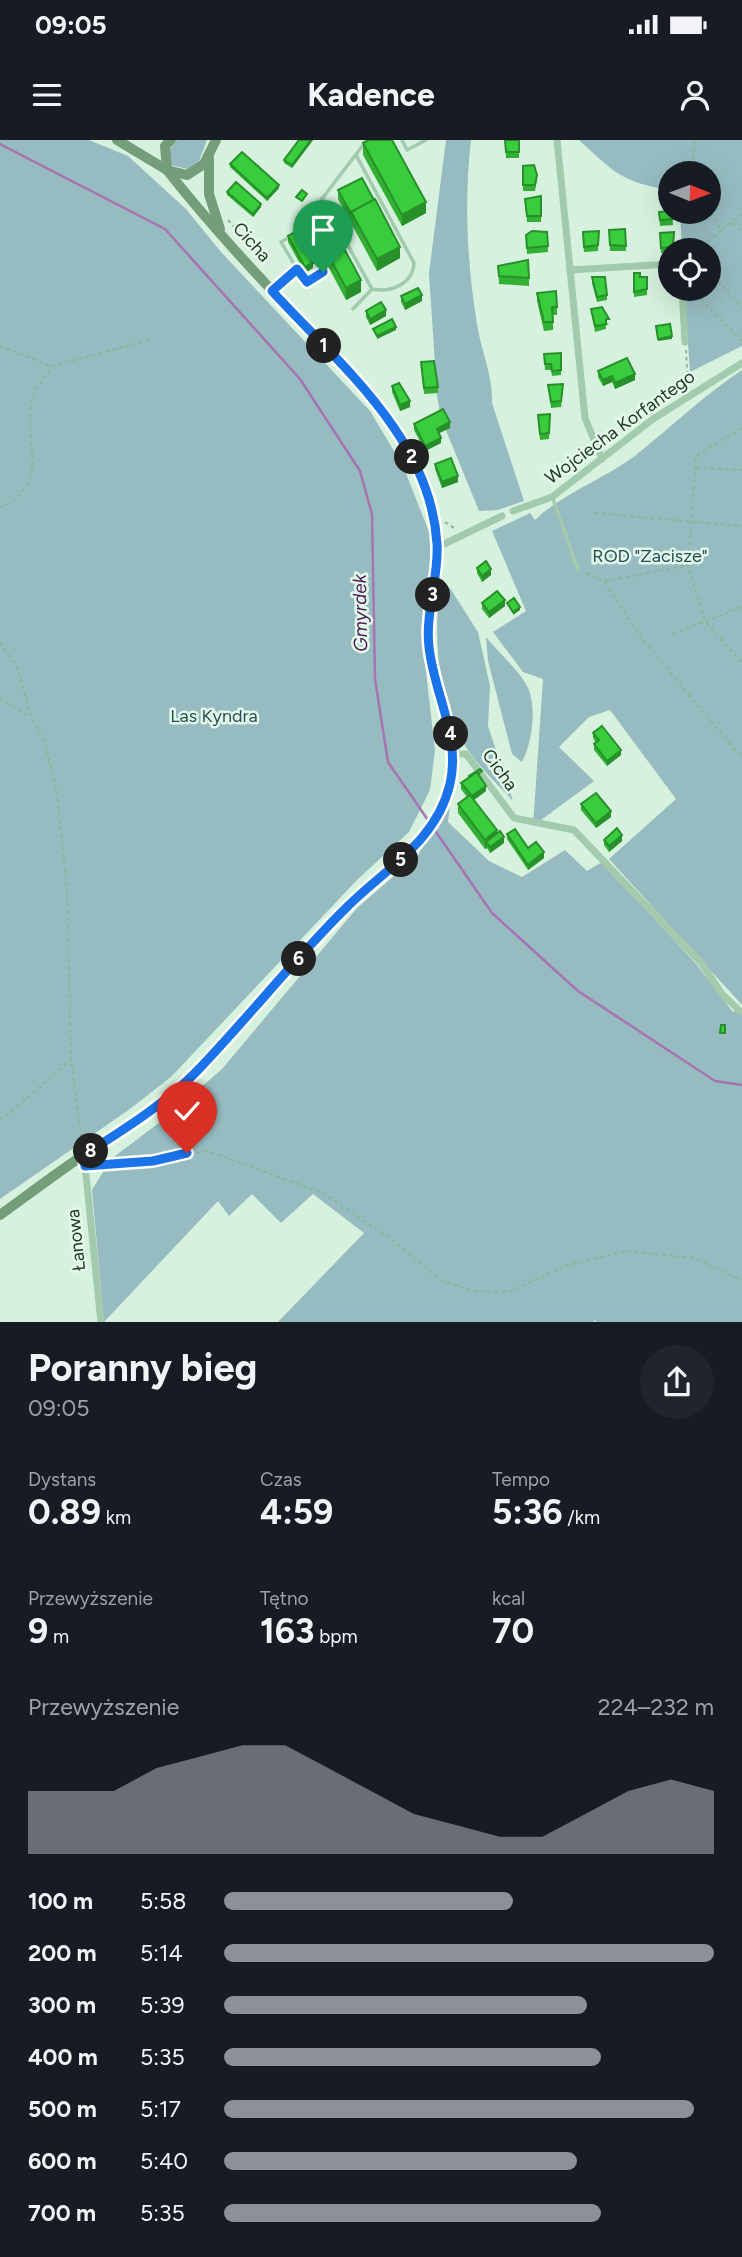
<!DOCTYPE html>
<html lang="pl">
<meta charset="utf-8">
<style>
:root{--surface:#171b24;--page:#20242c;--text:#f1f3f6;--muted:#9ea1a6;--accent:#8c9099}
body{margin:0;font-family:Figtree,sans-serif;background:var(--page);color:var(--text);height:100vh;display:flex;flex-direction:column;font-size:26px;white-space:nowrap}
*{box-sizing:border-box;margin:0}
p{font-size:23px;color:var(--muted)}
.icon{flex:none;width:38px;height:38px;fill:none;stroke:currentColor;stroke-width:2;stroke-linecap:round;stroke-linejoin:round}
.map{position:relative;height:1182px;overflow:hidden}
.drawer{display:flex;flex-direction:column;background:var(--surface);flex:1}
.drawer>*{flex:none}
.needle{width:46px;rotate:91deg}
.buttons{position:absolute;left:658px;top:21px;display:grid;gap:14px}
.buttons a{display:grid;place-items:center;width:63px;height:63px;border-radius:50%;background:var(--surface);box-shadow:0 7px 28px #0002;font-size:35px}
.pin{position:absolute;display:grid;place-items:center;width:60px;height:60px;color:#fff;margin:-72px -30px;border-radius:50% 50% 50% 0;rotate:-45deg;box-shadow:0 0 7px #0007}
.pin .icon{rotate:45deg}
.km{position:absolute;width:35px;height:35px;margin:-18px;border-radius:50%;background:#222;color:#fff;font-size:19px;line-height:35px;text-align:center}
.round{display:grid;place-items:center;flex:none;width:74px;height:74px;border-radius:37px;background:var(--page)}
.headline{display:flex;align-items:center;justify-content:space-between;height:119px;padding:0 28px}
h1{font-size:38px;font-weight:700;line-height:52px}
.figures{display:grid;grid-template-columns:repeat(3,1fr);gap:10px;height:119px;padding:7px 28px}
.figures div{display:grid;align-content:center}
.figures b{font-size:35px;font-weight:700}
.figures small{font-size:19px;font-weight:400}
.figures p{font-size:19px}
.chart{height:196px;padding:14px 28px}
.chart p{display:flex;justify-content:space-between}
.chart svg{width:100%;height:126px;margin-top:7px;fill:var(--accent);opacity:.7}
ul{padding:0 28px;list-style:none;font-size:23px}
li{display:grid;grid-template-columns:112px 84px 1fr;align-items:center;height:52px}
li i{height:18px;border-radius:9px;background:var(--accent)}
.status{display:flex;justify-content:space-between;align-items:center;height:49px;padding:0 35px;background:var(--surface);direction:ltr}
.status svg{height:19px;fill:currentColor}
header{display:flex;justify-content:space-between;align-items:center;height:91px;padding:0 28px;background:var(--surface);font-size:32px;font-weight:700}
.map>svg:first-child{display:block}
.green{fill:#96bcc1}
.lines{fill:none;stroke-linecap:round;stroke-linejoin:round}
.stream{stroke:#a674b0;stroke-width:2.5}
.path{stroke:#8cb695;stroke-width:2;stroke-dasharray:3.5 3.5;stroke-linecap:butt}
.lane{stroke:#a2caac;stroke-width:3.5}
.street{stroke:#a2caac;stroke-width:7}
.secondary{stroke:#739e79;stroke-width:10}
.wall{fill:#31b034}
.shaded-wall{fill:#28902b}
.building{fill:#39cd3d;stroke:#28902b;stroke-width:2}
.route-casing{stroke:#fff;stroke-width:14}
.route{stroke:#1a73e8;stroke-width:9}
.labels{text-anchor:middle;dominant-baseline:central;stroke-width:5;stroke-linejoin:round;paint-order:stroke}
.street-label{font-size:18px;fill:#253426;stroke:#e2faea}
.park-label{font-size:18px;fill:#274d54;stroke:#e2faea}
.water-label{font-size:19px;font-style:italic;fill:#4e1858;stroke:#e2faea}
</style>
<div class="status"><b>09:05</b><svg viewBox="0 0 49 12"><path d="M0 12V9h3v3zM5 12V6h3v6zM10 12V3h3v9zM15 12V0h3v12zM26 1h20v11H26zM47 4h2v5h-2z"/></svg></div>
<header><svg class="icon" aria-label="menu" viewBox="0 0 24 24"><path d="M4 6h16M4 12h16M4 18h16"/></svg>Kadence<svg class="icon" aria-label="person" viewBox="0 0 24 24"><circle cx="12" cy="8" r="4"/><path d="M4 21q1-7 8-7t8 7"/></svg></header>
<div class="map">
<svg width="742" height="1183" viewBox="0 0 742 1183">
<rect width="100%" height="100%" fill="#d6f2df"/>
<!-- green -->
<g class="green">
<path d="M0 0H89L128 16 186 69 221 112 370 271 403 326 433 402 430 447 421 488 435 610 430 650 409 692 357 740 171 937 130 969 0 1059Z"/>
<path d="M177 0H207L199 21 187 29 171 25 168 12Z"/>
<path d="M446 0H471C464 61 467 123 477 184 481 211 493 235 492 263L524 361 498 370 479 371 441 278 437 256 429 133Z"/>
<path d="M579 0H742V206L690 232 684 149H709V110H682L680 72H709V33H670V50C621 42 615 33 579 0Z"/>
<path d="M742 230V865L609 719 676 659 610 570 589 577 559 607 594 641 533 686 543 539 523 532 493 492 526 471 492 391 530 373 535 380C560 355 606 338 636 315 671 287 704 255 742 230Z"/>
<path d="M439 447 450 448 478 492 490 546 488 586 513 661C494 641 471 619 458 594 436 548 435 498 439 447Z"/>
<path d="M486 497C497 511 521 532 528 548 537 568 532 603 522 622L512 614 488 521Z"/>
<path d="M452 647 448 682 489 721 522 737 565 710 587 731 602 722 698 826 733 872 742 868V1182L597 1183 595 1180 592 1183 278 1182 364 1093 313 1054 281 1083 252 1054 229 1076 218 1061 104 1182 92 1050 111 1019 168 976 222 929 357 768 418 715 441 676Z"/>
</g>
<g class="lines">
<!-- stream -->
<g class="stream">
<path d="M0 4 165 89 300 239 360 331 372 374 375 539 388 622 430 683"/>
<path d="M434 689 492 773 578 851 715 941 742 945"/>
</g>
<!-- path -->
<g class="path">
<path d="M692 33 695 0"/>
<path d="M228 80 257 113V120"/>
<path d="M733 83 742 92"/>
<path d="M723 89 742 74"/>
<path d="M697 110 722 90 708 72"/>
<path d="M709 131 742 168"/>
<path d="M691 149 742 201"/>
<path d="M0 206 51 226"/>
<path d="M686 210 688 246"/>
<path d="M742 288 696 316 688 426 705 481 742 523"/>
<path d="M697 328 742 330"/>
<path d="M0 368C51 344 25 306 31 264 32 252 46 237 52 226L150 200"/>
<path d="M595 373 742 386"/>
<path d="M445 382 454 388"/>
<path d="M586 433 604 441 642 499 742 618"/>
<path d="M605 441 686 426"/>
<path d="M673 494 742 467"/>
<path d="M0 503 17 527 31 576 45 603 57 652 67 749 71 919 82 1003"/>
<path d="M0 559 30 576"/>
<path d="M0 979 9 974 71 920"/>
<path d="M93 1025 153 1021 208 1011 323 1053 391 1099 441 1140 472 1151 508 1152 568 1125 627 1111 693 1118 742 1140"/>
</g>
<!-- lane -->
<g class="lane">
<path d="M402 0 407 10 426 0"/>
<path d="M356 15 414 123C413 144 391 153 372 149"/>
<path d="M322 58 372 149 353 169"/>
<path d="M305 81 367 0"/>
<path d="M274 149 297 129 281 102 300 91 323 132 307 142 297 129"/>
<path d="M553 359 578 430"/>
</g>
<!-- street -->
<g class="street">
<path d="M557 0 585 278 602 319"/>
<path d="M570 130 670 124"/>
<path d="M682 149 685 202"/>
<path d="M513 371 552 357 653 279 742 223"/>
<path d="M438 407 502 376"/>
<path d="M454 614H466L514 678 574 690 702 824 722 854 741 872"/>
<path d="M84 1015 101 1183"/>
</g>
<!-- secondary -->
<g class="secondary">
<path d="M117 0 167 30 187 35 204 24 216 0"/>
<path d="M209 19V54L220 89"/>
<path d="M0 1075C29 1054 58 1032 88 1012 118 993 150 974 176 950 238 895 288 826 346 767 385 727 434 704 449 646 463 594 428 552 428 501 429 434 451 389 415 323 385 267 340 223 297 177 252 130 207 81 167 30L165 6 171 0"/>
</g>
</g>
<!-- wall -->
<g class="wall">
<path d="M299 0H313L292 28 284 23V20Z"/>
<path d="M505 0H519V18H506Z"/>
<path d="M363 3 426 73 402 86 363 15Z"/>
<path d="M230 24 279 48 267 61 230 27Z"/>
<path d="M523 26 537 40 535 51H523Z"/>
<path d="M338 50 400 118 377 131 338 59Z"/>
<path d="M227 52 261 67 253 77 227 55Z"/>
<path d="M541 56V82H527L525 59Z"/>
<path d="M659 72H672L673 85 660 86Z"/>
<path d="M312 85 361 152 346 160 312 96Z"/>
<path d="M625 89 626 111H610L609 90Z"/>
<path d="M599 91 598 111 584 112 583 92Z"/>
<path d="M547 92 548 112 527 114 526 95Z"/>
<path d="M660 93 674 98 673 110H670V113H661Z"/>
<path d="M288 96 313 128 305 133 288 102Z"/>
<path d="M498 126 529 138V146L499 144Z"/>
<path d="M634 133 640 137H647V155L634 157Z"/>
<path d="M592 137 607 155V160L597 162 592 143Z"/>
<path d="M537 153 557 167V175H553V190L544 191 537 161Z"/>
<path d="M401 156 422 161 405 170 401 162Z"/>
<path d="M591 169 609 185H606V189L595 192Z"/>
<path d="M366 171 386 176 370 185 366 177Z"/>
<path d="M561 213V235L552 236 551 230H545L544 214Z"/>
<path d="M421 222 438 247V253L424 254Z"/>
<path d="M598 231 635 240 615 249 612 242 603 246 598 237Z"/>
<path d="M548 245 563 250 561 267 551 268Z"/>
<path d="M392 246 410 267 400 271 392 252Z"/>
<path d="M550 274 549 299 540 300 538 281Z"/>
<path d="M414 284 450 288 439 293 441 303 425 311 414 290Z"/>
<path d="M435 324 458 342 442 348 435 329Z"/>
<path d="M477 428 491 435 482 442 477 433Z"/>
<path d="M482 463 505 466 489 478 482 469Z"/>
<path d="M593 593 621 615 607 626 594 610V604L596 603 593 598Z"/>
<path d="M482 634 479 636 486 651 474 660 504 703 490 713 487 708 485 709 458 673V664L467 657 461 649V643Z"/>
<path d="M581 664 611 677 596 688 581 670Z"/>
<path d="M507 694 528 708 544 718 528 730 507 699Z"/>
<path d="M604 700 622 701 609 712 604 705Z"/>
</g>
<!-- shaded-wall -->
<g class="shaded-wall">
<path d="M311 0H313L292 28V25Z"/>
<path d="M279 45V48L267 61V58Z"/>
<path d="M426 62V73L402 86V75Z"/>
<path d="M261 64V67L253 77V74Z"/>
<path d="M400 107V118L377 131V119Z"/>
<path d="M313 123V128L305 133V127Z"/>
<path d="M361 140V152L346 160V148Z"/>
<path d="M422 155V161L405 170V164Z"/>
<path d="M386 170V176L370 185V179Z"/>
<path d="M396 187V190L377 199V196Z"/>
<path d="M672 196V199L658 201V199Z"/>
<path d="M635 234V240L615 249V243Z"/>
<path d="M612 236V242L603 246V240Z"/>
<path d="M410 261V267L400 271V265Z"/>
<path d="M450 282V288L437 294V289Z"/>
<path d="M441 298V303L425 311V306Z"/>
<path d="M458 336V342L442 348V342Z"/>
<path d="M491 429V435L482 442V436Z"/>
<path d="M505 460V466L489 478V472Z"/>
<path d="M520 467V470L513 475V472Z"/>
<path d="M621 610V615L607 626V621Z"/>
<path d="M486 646V651L471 662V657Z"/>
<path d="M611 671V677L596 688V683Z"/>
<path d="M497 690V699L486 702 487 708 485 709V700Z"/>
<path d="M622 695V701L609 712V706Z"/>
<path d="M504 697V703L490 713V707Z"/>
<path d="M544 712V718L528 730V725Z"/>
</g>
<!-- building -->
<g class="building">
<path d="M299 0H311L292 25 284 20Z"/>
<path d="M369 0H392L426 62 402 75 363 3Z"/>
<path d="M505 0H519V12H506Z"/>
<path d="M242 12 279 45 267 58 230 24Z"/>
<path d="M534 25 537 35 535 45H523V26Z"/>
<path d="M362 38 374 60 351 72V74L338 50Z"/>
<path d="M236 42 261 64 253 74 227 52Z"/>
<path d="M302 50 307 54 302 61 296 57Z"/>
<path d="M541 56V76H527L525 59Z"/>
<path d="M375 59 400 107 377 119 351 72Z"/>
<path d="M670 71V72H672L673 79 660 80 659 72Z"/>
<path d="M327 77 361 140 346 148 312 85Z"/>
<path d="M625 89 626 106 610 105 609 90Z"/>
<path d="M532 91 547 92 548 106 527 108 526 95Z"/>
<path d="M599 91 598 105 584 107 583 92Z"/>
<path d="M295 92 313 123 305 127 288 96Z"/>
<path d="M674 92 673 107 661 108 660 93Z"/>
<path d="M528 120 529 138 499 136 498 126Z"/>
<path d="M634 133H640V137H647V149L634 152Z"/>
<path d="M592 137H605L607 155 597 157Z"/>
<path d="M418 148 422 155 405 164 401 156Z"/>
<path d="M556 151 557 167H552L553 182H544L537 153Z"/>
<path d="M381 162 386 170 370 179 366 171Z"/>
<path d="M602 167 609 179H606V184L595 186 591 169Z"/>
<path d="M392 179 396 187 377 196 373 189Z"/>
<path d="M670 184 672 196 658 199 656 186Z"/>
<path d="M561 213V230L552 231 551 224H545L544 214Z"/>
<path d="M627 218 635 234 615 243 612 236 603 240 598 231Z"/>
<path d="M434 221 438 247 424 248 421 222Z"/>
<path d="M399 243 410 261 400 265 392 246Z"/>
<path d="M563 244 561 261 551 262 548 245Z"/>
<path d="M443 269 450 282 437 289 441 298 425 306 414 284Z"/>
<path d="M550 274 549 293 540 294 538 275Z"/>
<path d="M451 318 458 336 442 342 435 324Z"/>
<path d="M486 421 491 429 482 436 477 428Z"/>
<path d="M497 451 505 460 489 472 482 463Z"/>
<path d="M514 458 520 467 513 472 507 463Z"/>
<path d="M602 586 621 610 607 621 594 604 599 600 593 593Z"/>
<path d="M480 629 482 631 478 634 477 632 470 637 469 636Z"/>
<path d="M477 632 486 646 472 656 461 643Z"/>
<path d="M596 653 611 671 596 683 581 664Z"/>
<path d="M470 655 497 690 485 700 458 664Z"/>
<path d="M617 688 622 695 609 706 604 700Z"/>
<path d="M515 689 528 708 536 702 544 712 528 725 507 694Z"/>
<path d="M500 691 504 697 490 707 486 702Z"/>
<path d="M721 885H725V893H720Z"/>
</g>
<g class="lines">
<defs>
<path id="route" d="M187 1013 153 1021 85 1026 84 1015C123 990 164 965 197 931 248 878 294 819 347 767 386 728 436 702 450 644 461 596 434 554 429 507 425 473 439 438 437 404 431 298 339 224 272 151L297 129 307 142 323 132"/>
</defs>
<!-- route casing -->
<use href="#route" class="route-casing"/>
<!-- route -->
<use href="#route" class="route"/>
</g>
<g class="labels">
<!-- street labels -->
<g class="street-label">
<text transform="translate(252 102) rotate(48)">Cicha</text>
<text transform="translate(620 287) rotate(-36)">Wojciecha Korfantego</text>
<text transform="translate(500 630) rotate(54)">Cicha</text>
<text transform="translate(76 1100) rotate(-96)">Łanowa</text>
</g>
<!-- park labels -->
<g class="park-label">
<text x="650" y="416">ROD "Zacisze"</text>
<text x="214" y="576">Las Kyndra</text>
</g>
<!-- water labels -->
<g class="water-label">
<text transform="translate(360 473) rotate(-91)">Gmyrdek</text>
</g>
</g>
</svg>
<div class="buttons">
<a><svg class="needle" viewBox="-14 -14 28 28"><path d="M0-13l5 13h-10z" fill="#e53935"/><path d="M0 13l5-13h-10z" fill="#9ea1a6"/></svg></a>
<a><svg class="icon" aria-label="locate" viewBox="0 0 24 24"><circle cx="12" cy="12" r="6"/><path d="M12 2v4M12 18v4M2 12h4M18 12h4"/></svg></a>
</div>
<div class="pin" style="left:323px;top:132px;background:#1e9e55"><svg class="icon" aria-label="arrive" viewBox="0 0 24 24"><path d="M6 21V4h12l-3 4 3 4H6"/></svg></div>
<div class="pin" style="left:187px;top:1013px;background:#d93025"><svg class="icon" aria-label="check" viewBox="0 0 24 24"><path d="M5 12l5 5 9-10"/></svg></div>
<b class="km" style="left:324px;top:206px">1</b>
<b class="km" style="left:412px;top:317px">2</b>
<b class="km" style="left:433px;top:455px">3</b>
<b class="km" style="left:451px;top:594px">4</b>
<b class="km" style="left:401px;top:720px">5</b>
<b class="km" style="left:299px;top:819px">6</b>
<b class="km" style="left:91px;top:1011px">8</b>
</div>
<section class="drawer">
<div class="headline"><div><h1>Poranny bieg</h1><p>09:05</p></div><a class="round"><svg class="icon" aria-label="share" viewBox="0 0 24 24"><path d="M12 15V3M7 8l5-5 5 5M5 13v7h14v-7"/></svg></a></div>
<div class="figures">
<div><p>Dystans</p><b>0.89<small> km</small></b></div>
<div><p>Czas</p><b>4:59</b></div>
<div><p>Tempo</p><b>5:36<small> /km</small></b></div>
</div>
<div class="figures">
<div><p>Przewyższenie</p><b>9<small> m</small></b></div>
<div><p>Tętno</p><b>163<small> bpm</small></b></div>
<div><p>kcal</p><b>70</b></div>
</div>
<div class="chart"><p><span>Przewyższenie</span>224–232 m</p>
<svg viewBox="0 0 160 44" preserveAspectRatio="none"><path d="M0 44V22L10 22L20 22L30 14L40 10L50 6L60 6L70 14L80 22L90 30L100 34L110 38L120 38L130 30L140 22L150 18L160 22V44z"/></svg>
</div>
<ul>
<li><b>100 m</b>5:58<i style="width:59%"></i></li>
<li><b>200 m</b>5:14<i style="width:100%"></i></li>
<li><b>300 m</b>5:39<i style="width:74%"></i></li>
<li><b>400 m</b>5:35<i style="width:77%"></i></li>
<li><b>500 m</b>5:17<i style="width:96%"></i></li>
<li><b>600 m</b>5:40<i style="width:72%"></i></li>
<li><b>700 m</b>5:35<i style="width:77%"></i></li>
</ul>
</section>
